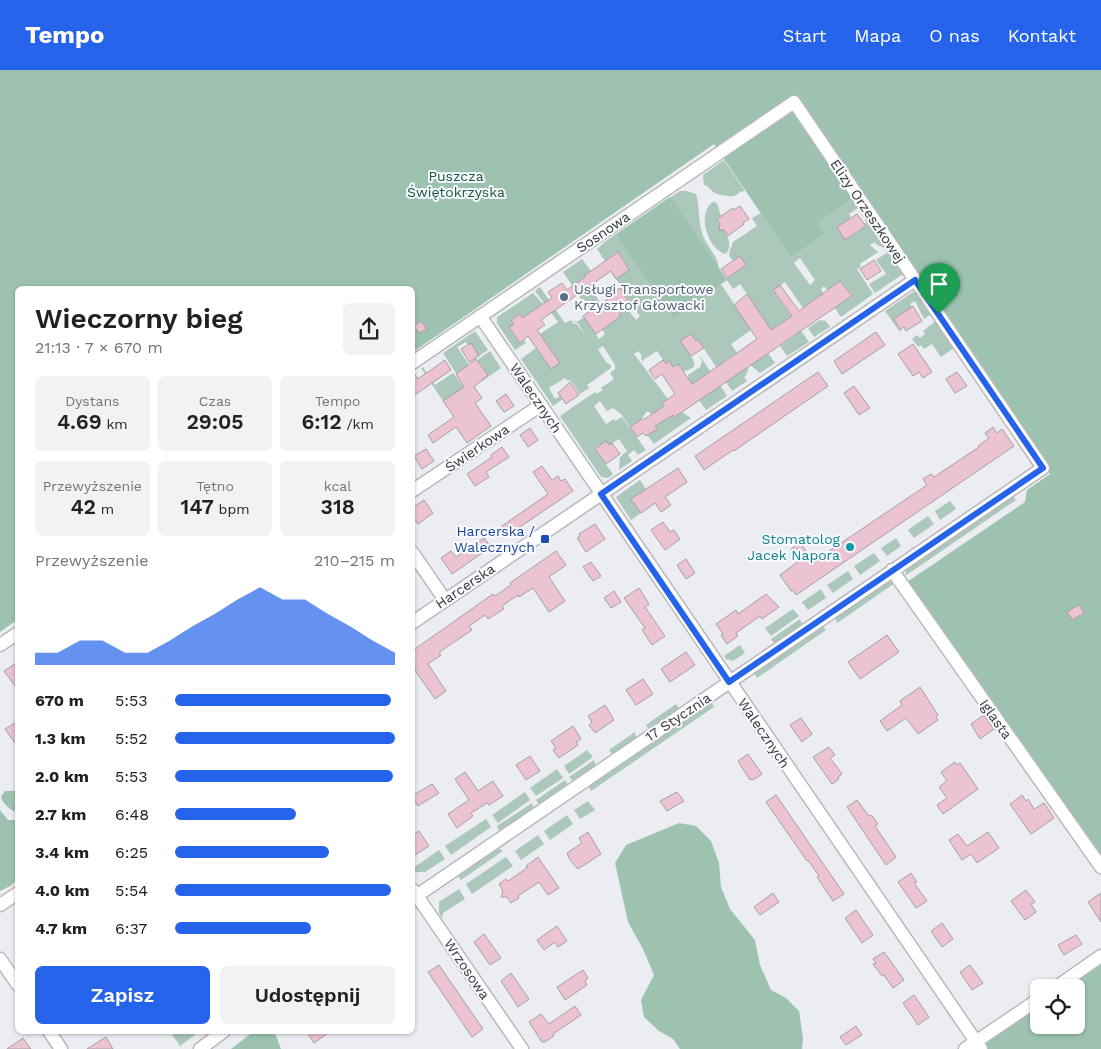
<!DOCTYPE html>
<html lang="pl">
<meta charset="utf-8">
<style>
:root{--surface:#fff;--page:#f2f2f2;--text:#202124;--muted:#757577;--accent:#2563eb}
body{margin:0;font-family:"Work Sans",sans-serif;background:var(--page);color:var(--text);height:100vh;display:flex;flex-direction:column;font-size:19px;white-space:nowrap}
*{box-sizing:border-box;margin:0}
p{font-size:16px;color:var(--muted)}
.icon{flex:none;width:28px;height:28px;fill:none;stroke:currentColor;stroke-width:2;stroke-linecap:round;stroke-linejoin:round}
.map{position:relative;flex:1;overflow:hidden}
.side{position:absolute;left:15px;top:216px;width:400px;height:748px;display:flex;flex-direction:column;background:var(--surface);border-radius:8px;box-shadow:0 1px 4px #0004}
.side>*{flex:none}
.fabs{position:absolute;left:1030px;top:909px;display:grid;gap:10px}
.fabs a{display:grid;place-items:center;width:55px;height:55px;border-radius:8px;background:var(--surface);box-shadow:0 1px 4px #0004;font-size:25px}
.pin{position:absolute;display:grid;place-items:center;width:42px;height:42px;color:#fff;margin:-51px -21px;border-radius:50% 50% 50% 0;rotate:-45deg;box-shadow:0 0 5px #0007}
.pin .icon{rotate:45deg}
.round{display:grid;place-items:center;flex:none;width:52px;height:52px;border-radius:8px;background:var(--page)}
.head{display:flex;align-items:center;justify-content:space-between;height:85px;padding:0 20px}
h1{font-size:28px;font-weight:600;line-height:38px}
.stats{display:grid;grid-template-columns:repeat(3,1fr);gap:8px;height:85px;padding:5px 20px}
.stats div{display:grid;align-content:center;border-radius:8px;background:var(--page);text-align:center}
.stats b{font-size:21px;font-weight:600}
.stats small{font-size:14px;font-weight:400}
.stats p{font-size:14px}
.chart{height:140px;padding:10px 20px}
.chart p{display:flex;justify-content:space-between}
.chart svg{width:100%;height:90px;margin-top:5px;fill:var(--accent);opacity:.7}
.action{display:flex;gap:10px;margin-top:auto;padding:10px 20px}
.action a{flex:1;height:58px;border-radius:8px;background:var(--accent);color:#fff;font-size:20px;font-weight:600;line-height:58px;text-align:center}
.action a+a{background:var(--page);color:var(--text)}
ul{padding:0 20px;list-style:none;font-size:16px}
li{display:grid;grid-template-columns:80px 60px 1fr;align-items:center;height:38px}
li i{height:12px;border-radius:6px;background:var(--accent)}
header{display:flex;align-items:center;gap:30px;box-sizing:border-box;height:70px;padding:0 25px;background:var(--accent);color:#fff}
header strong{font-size:24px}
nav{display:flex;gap:28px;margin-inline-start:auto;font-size:18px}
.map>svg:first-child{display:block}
.green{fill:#acc8ba;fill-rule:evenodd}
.forest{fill:#9dc3b0}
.building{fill:#ebc3d3;stroke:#a6a0a2}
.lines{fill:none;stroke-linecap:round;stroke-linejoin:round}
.street-casing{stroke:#b8b9be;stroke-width:15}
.street{stroke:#fff;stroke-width:12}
.route-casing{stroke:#fff;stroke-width:10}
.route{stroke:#2563eb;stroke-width:6}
.service-dot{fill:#5c6f8a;stroke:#f9fafe;stroke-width:2}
.transit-dot{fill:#1a4fb4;stroke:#f9fafe;stroke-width:2}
.culture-dot{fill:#0f9aa8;stroke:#f9fafe;stroke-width:2}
.labels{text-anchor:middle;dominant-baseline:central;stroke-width:4;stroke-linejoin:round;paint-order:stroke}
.park-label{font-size:14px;fill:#14583f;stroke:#f9fafe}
.street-label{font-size:14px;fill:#363638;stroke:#f9fafe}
.service-label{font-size:14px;fill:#4e5e75;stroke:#f9fafe;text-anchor:start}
.transit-label{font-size:14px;fill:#164399;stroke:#f9fafe;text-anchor:end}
.culture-label{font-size:14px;fill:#0d838f;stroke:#f9fafe;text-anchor:end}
</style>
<header>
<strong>Tempo</strong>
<nav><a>Start</a><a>Mapa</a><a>O nas</a><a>Kontakt</a></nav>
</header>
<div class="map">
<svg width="1101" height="979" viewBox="0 0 1101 979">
<rect width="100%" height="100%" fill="#ebedf2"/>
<!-- green -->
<g class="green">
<path d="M724 90 745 121C739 121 739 124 734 126 730 127 721 125 717 124 711 122 710 116 704 115L703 105Z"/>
<path d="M680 121H687L696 124C700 137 698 150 702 163 706 176 718 185 719 199L673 246 721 214 751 260 731 274 749 300 746 303 747 305 744 307 747 311 732 321 698 270 696 271 690 264 681 271C684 276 697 291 694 296 693 298 686 301 684 302L678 294 673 297 669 292 666 294 657 281 643 290V294L641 288 642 287 639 281 634 284 668 329 662 333 668 341 682 342 691 348 654 374 647 365 660 352 649 342H646L642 349 630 357 621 344 613 338 607 341 600 331 594 336 606 354 614 349 615 351 622 347 646 380 638 385 634 380 628 385 632 391 619 400 620 387 627 381 619 369 609 375 606 371 595 379 613 404 608 408 601 407 560 346 595 322 596 324 603 320 601 318 614 309 610 303 615 299V295L603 276 598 279 606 292 611 295V298L587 315 589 318 580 324 570 310 568 311 565 308 549 318 555 329 560 326 563 329 553 336 521 289 536 278 551 299 559 293 541 275 520 244 511 250 514 254 509 258 519 272 524 270 526 273 515 280 497 253V247L533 223 543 234 527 245 540 264 558 252 535 221 540 217 565 253 571 250 574 254H577L585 265 578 253 574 252 576 251 577 252 584 247 599 269 605 264 563 202 582 189 591 201 584 206 585 219 589 216 613 251 621 246 619 244 627 238 636 250 640 246 620 218 621 216 611 202 625 192 618 182 605 191 597 179 606 171Z"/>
<path d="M852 129 858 138 849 144 851 148 837 157 845 170 859 161 858 158 867 152 885 178 877 175 875 172 870 175 878 182 860 194 861 197 857 199 873 224 841 247 834 237 852 225 840 211 827 220 824 216 821 219 825 226 803 238 785 212 773 220 809 272 787 286 780 276 796 265 786 250 771 260 740 214 733 219 726 209 745 195 733 191 730 187 729 183 733 172 757 156 752 148 761 143 791 188 825 164 817 153ZM800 188 815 210 810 215 794 193Z"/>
<path d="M713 132 717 133 721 146 717 149 721 160H724C729 168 732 176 726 184 708 180 696 143 713 132Z"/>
<path d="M888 182 903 204 875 223 869 214 886 204 876 190Z"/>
<path d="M913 222 917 224 931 244 924 249 915 231 910 234 912 237 894 249 902 265 885 241Z"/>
<path d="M820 250 826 251 830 257 814 267 808 258Z"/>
<path d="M936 251 954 278 941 287 932 274 924 279 921 275 918 277 912 269 917 265 920 268 925 264 923 261Z"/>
<path d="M475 261 488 280 479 286 471 273 468 275 466 272 457 277 469 295 462 299 467 306 459 308 443 283Z"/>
<path d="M490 281 501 298 481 312 476 291Z"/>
<path d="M768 283 775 293 760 303 750 295Z"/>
<path d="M700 286 710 301 689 316 688 305 700 297 702 292Z"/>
<path d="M423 297 435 315 453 303 451 300 475 333 443 331 421 298Z"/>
<path d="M720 315 727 326 706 340 699 330Z"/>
<path d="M640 410 646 419 631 429 641 443 631 450 616 427Z"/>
<path d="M1013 426 1016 430 905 506 907 498Z"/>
<path d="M950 431 956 439 940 450 935 441Z"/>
<path d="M928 446 934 454 914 468 908 460Z"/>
<path d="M896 468 901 476 887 486 881 478Z"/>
<path d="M874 483 880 491 860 505 854 496Z"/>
<path d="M848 501 853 509 833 523 827 515Z"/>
<path d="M890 512 895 513 837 553 835 547 886 513Z"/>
<path d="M821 519 826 528 808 540 802 532Z"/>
<path d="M793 539 799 546 771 566 765 558Z"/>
<path d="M800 549 802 554 776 572H773L771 569Z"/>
<path d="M822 556 826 560 757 608 754 603Z"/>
<path d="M740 575 745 583 733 591 726 589 724 586Z"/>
<path d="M711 632 714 637 591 721 589 718 590 715Z"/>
<path d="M676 634 678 637V640L650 658H648L646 655Z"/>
<path d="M635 662 636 668 614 683H611L609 680Z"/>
<path d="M587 680 593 687 569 704 564 696Z"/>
<path d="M594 690 596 696 574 710H572L569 707Z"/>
<path d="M557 699 563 708 536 726 530 718Z"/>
<path d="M565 710 567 713 566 716 541 733H538L536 730Z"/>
<path d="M525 722 530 730 498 753 492 745Z"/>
<path d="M588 731 595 740 580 749 574 740Z"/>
<path d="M532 733 533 739 502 760H499L497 756Z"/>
<path d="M567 745 573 754 550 770 544 761Z"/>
<path d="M486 749 491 757 451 785 445 776Z"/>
<path d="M538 765 544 774 521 790 515 781Z"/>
<path d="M498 778 503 781 461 810 459 807V804Z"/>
<path d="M439 780 445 789 425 802H413V798Z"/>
<path d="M506 787 513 796 472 824 466 814Z"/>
<path d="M459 819 465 829 443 843 442 848 439 843V832Z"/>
<path d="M174 961H200L180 976 171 963Z"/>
</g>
<!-- forest -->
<g class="forest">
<path d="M0 0H1101V795L907 512 1025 432 1027 420 1050 404 846 106 839 111 852 129 818 153 825 164 791 188 714 74 413 282 412 219H18L17 550 0 562Z"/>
<path d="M670 127 727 210 673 247 616 164Z"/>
<path d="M5 721H17V809L12 815 0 821V740L8 750H16L15 742C8 738 4 735 1 727Z"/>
<path d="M679 753 696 756 711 771 719 793 721 817 730 839 755 870 760 895 771 920 786 928 799 941 803 968 802 979H680L673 969 659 961 644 947 641 930 654 905 643 879 628 852 615 793 626 775Z"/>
<path d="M1101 887V979H967L1039 930V955H1076V918L1057 917Z"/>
<path d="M254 961H274L281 979H231Z"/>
</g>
<!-- building -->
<g class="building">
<path d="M740 136 749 149 743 153 744 154 728 166 724 160H719L720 154 717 149 733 138 734 140Z"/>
<path d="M857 144 866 156 845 170 837 157Z"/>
<path d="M618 182 629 200 616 209 611 201 541 250 545 255 537 260 560 293 551 299 528 266 520 273 509 257 514 254 511 250 520 244 522 248 552 228 548 222 562 213 567 220 585 207 584 206Z"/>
<path d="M740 186 746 195 727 208 721 199Z"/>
<path d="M874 190 881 201 867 210 860 199Z"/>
<path d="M840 211 852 226 682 342 674 347 673 345 655 356 657 359 646 366 643 363 637 367 630 357 642 349 643 350 664 336 662 333 675 324 662 304 655 309 649 300 663 290 666 294 669 291 673 297 678 294 692 314 757 269 734 235 747 224 771 260 792 246 773 220 780 215 799 241Z"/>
<path d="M620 218 629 232 625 234 627 238 619 244 621 246 596 264 583 246 609 228 607 226Z"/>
<path d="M913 236 922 251 906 261 904 257 900 260 894 249Z"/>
<path d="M421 251 427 259 419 263 414 256Z"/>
<path d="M876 262 885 275 842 304 834 291Z"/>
<path d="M691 264 696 271 698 270 704 278 691 286 680 271Z"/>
<path d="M471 273 479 286 469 292 461 279Z"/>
<path d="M913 274 932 302 923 308 919 302 913 306 898 284Z"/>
<path d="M476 289 488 305 474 317 482 328 475 333 491 356 467 373 456 357 433 373 428 365 454 347 443 331 464 317 456 304Z"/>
<path d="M445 290 451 300 412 327V301L418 309Z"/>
<path d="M818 302 828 316 734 381 733 380 704 400 695 386Z"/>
<path d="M957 302 967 316 955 323 946 309Z"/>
<path d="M570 312 579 325 566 334 558 323Z"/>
<path d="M854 316 870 338 859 345 844 323Z"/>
<path d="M506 324 514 336 504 342 496 331Z"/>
<path d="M993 357 997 363 1002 359 1014 376 796 525 793 520 791 521 780 505 799 491 791 479 800 472 813 492 927 415 923 409 931 404 934 407 979 377 978 376 989 368 985 363Z"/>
<path d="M530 358 538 370 528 377 520 365Z"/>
<path d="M606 371 609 375 612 373 620 384 606 394 595 379Z"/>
<path d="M502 377 509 387 486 402 489 407 475 416 467 404 492 387 491 385Z"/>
<path d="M426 379 434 391 422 399 414 386Z"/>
<path d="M542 396 552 410 558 406 561 411 565 409 573 421 508 465 502 456 548 424 533 402Z"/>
<path d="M678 398 687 412 665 427 671 435 661 442 655 433 641 443 631 429Z"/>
<path d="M424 430 433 443 418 454 412 446V438Z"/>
<path d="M663 452 670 462 674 460 680 469 665 480 651 460Z"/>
<path d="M595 454 605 469 586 482 577 468 580 466 579 464Z"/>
<path d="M484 468 491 477 452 504 441 488 451 481 456 487Z"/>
<path d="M556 481 566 495 549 507 565 531 549 542 533 518 519 527 518 525 502 536 504 539 488 549 485 545 469 556 472 560 444 579 439 583 441 585 428 594 446 621 435 629 412 596V581L493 524 495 526 511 515 510 513Z"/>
<path d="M686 489 695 503 686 509 677 495Z"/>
<path d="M591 492 601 506 593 511 583 497Z"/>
<path d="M639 518 649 534 645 537 665 566 652 575 642 560 645 558 624 528Z"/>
<path d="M614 521 621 532 611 538 604 528Z"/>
<path d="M766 524 779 537 762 549 760 546 736 563 738 566 727 574 721 565 723 564 716 554 736 540 738 544Z"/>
<path d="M1079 535 1084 543 1072 550 1067 542Z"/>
<path d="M887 565 899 582 860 609 848 592Z"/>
<path d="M686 582 695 595 670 612 661 599Z"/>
<path d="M18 592V620L4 601Z"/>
<path d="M643 609 653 624 636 635 626 620Z"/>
<path d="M920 617 938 645 936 647 938 650 918 664 906 648 887 661 880 651 902 635 900 631Z"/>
<path d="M605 635 614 650 595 663 589 655 592 652 588 646Z"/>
<path d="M984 645 994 659 980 669 971 654Z"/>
<path d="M801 648 812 664 802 672 790 655Z"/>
<path d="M18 651V677L5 659Z"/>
<path d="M573 656 581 669 576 672 578 675 559 688 553 680 556 678 551 671Z"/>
<path d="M829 677 835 685 830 688 842 704 838 707 839 709 832 714 813 687Z"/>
<path d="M748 684 762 704 753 710 752 709 750 710 738 691Z"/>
<path d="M530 686 540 701 526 710 516 695Z"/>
<path d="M955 692 957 695 960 693 978 719 943 744 937 735 947 728 939 717 947 711 941 702Z"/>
<path d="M465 702 478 721 493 711 503 726 489 735 487 733 471 743 473 746 457 758 448 744 469 730 455 709Z"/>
<path d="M432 714 439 723 418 736 412 726Z"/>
<path d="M677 722 684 731 667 741 660 731Z"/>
<path d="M776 725 844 824 833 831 817 807 819 806 808 790 807 791 766 732Z"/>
<path d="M1022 725 1026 731 1028 729 1034 739 1044 733 1054 748 1031 764 1010 734Z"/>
<path d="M857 730 868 745 872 746 878 754 875 756 896 787 886 795 847 737Z"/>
<path d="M419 761 429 776 412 787V765Z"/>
<path d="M588 762 601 784 578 799 570 790 567 783 582 773 579 768Z"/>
<path d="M988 762 999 778 977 793 971 784 962 790 949 770 958 764 967 776Z"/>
<path d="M538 787 559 818 548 825 539 812 518 826 519 828 511 833 507 827H501L503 821 499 814 506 809 508 811 527 798 526 796Z"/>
<path d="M911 803 917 812 914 813 927 831 916 838 898 812Z"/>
<path d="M1026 820 1035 832 1031 834 1036 842 1025 850 1011 831Z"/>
<path d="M773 823 779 832 760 845 754 837Z"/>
<path d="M1101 823V852L1088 832Z"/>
<path d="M856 840 873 865 862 873 845 848Z"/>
<path d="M942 853 953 869 942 877 931 861Z"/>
<path d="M557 856 567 871 558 877 555 872 544 880 537 870Z"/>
<path d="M484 864 501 888 490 895 474 872Z"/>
<path d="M1076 865 1082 874 1064 885 1058 875Z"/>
<path d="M884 882 904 910 893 918 884 905 882 906 873 894 876 893 873 889Z"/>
<path d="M439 895 483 959 472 967 428 902Z"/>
<path d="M970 895 983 913 972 920 960 902Z"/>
<path d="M583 900 588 908 585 911 587 915 565 930 557 917Z"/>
<path d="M511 903 529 929 518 937 501 911Z"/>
<path d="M914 925 929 947 918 955 903 933Z"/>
<path d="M575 936 581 945 553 964 554 966 545 972H542L529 952 541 944 549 954Z"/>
<path d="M856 956 862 965 846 975 840 967Z"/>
<path d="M306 961H331L314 973Z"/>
<path d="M106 967 113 979H87Z"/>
<path d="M23 968 31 979H7Z"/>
</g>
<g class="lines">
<defs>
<g id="street">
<path d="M480 246 981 979"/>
<path d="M412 293 794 32 1043 398 412 829"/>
<path d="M412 421 541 335"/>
<path d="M412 482 445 530"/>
<path d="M892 500 1101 797"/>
<path d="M412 553 915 210"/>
<path d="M0 575 18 563"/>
<path d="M413 820 522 979"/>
<path d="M0 835 18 823"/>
<path d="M0 889 18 915"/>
<path d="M1055 918 1101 886"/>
<path d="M49 961 61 979"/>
<path d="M200 979 224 961"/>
<path d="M965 979 1039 929"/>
</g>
</defs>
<!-- street casing -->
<use href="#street" class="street-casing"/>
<!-- street -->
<use href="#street" class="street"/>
</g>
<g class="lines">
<defs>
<path id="route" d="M915 210 1043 398 729 612 601 424Z"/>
</defs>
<!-- route casing -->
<use href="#route" class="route-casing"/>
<!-- route -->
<use href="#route" class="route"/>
</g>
<!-- markers -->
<circle class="service-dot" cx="564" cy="227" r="5"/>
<rect class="transit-dot" x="540" y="464" width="10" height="10" rx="2.5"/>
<circle class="culture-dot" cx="850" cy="477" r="5"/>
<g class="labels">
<!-- park labels -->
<g class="park-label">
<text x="456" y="106">Puszcza<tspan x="456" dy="16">Świętokrzyska</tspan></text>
</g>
<!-- street labels -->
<g class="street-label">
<text transform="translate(868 141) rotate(56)">Elizy Orzeszkowej</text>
<text transform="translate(603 162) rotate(-34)">Sosnowa</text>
<text transform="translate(536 328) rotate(56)">Walecznych</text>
<text transform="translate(477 378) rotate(-34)">Świerkowa</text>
<text transform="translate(465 516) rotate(-34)">Harcerska</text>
<text transform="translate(678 647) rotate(-34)">17 Stycznia</text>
<text transform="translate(996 649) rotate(55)">Iglasta</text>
<text transform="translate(764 663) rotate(56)">Walecznych</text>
<text transform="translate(467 899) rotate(56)">Wrzosowa</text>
</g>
<!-- service labels -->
<g class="service-label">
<text x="574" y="219">Usługi Transportowe<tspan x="574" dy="16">Krzysztof Głowacki</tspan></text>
</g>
<!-- transit labels -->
<g class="transit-label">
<text x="535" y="461">Harcerska /<tspan x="535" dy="16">Walecznych</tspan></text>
</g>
<!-- culture labels -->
<g class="culture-label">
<text x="840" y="469">Stomatolog<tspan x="840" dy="16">Jacek Napora</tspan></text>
</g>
</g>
</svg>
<div class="fabs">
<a><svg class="icon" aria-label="locate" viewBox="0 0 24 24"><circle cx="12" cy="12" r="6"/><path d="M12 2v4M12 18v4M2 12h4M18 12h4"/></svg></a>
</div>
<div class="pin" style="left:939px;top:244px;background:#1e9e55"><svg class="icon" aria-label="arrive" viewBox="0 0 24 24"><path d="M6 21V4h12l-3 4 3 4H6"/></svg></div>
<section class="side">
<div class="head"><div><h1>Wieczorny bieg</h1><p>21:13 · 7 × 670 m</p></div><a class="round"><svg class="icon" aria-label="share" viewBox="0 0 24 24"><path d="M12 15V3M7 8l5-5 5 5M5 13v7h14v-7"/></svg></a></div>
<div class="stats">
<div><p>Dystans</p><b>4.69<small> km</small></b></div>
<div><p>Czas</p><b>29:05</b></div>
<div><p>Tempo</p><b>6:12<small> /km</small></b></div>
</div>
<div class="stats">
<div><p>Przewyższenie</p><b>42<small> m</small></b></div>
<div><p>Tętno</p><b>147<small> bpm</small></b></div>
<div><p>kcal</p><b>318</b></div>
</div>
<div class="chart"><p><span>Przewyższenie</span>210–215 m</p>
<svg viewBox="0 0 160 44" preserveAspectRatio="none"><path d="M0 44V38L10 38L20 32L30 32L40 38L50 38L60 32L70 25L80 19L90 12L100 6L110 12L120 12L130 19L140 25L150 32L160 38V44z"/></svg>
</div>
<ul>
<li><b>670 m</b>5:53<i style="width:98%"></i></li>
<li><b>1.3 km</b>5:52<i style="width:100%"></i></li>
<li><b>2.0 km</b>5:53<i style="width:99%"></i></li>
<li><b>2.7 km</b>6:48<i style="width:55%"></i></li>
<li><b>3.4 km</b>6:25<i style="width:70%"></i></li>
<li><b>4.0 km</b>5:54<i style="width:98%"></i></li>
<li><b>4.7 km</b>6:37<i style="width:62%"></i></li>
</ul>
<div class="action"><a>Zapisz</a><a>Udostępnij</a></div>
</section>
</div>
